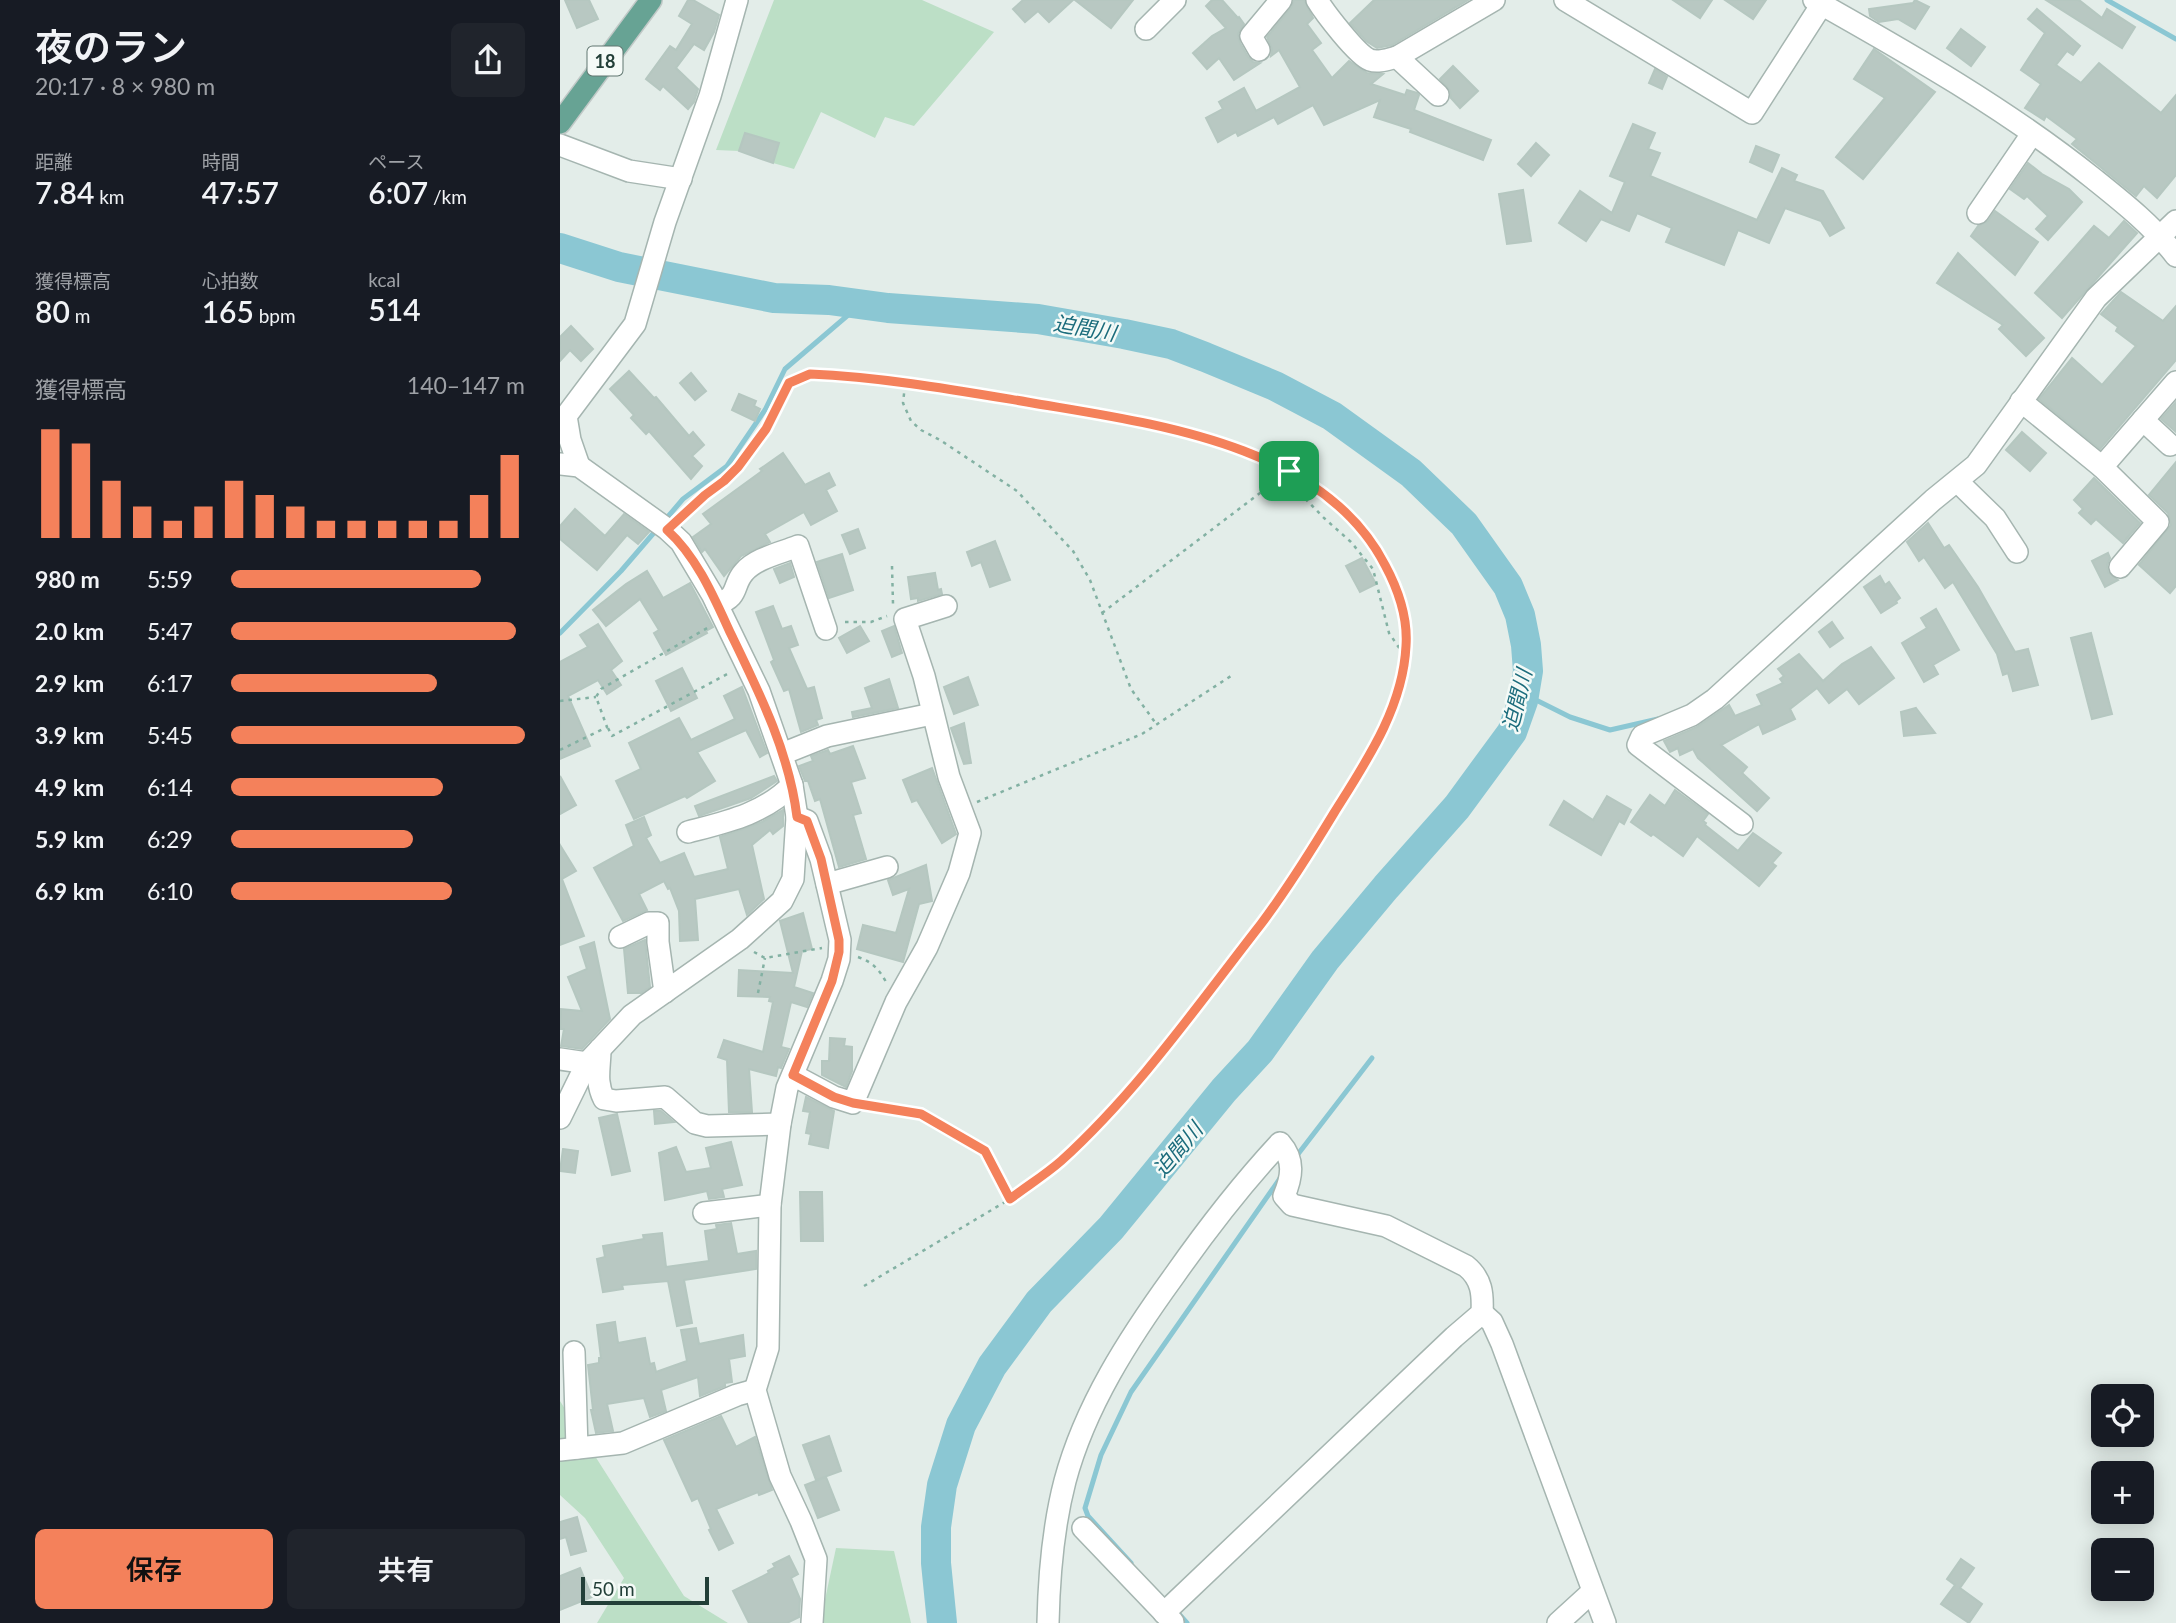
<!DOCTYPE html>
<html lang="ja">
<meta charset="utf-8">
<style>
:root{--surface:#171b24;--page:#20242c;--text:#f1f3f6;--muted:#9ea1a6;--accent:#f4815b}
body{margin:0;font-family:Lato,"Noto Sans JP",sans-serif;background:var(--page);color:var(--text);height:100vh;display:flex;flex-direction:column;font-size:26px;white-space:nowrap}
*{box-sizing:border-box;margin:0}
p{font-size:23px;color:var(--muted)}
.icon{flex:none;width:38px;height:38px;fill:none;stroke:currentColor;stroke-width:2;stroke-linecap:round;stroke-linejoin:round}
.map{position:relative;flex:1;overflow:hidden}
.side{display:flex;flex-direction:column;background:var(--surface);width:560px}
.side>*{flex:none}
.buttons{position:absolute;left:1531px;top:1384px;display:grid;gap:14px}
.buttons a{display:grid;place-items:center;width:63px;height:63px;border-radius:10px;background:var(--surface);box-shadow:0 4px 18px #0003;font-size:35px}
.scale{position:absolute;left:21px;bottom:18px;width:128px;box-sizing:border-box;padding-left:7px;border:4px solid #223f38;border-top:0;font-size:19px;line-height:24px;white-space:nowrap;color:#223f38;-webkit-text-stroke:5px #f4faf7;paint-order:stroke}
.pin{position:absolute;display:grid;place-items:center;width:60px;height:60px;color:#fff;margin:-30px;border-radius:14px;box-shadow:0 4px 10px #0006}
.round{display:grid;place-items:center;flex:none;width:74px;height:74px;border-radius:10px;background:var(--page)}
.head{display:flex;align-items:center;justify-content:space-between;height:119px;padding:0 35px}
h1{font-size:38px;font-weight:600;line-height:52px}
.figures{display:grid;grid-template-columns:repeat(3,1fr);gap:10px;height:119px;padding:7px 35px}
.figures div{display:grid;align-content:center}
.figures b{font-size:30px;font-weight:600}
.figures small{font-size:19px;font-weight:400}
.figures p{font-size:19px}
.chart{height:196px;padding:14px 35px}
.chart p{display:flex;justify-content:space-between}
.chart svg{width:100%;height:126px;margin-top:7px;stroke:var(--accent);stroke-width:6}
.cta{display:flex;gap:14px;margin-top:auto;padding:14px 35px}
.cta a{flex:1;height:80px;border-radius:10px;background:var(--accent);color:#111;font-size:28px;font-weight:600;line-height:80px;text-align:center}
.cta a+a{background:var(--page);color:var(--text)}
ul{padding:0 35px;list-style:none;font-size:23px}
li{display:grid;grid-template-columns:112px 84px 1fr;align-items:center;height:52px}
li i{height:18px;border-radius:9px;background:var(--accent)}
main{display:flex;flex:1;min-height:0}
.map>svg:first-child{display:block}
.green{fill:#bcdfc6}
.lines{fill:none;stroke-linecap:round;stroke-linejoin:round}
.stream{stroke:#8bc7d3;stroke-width:5}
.river{stroke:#8bc7d3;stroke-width:30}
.building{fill:#b8c8c2;stroke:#b5c7c0;stroke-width:2}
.minor-casing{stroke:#a5b5b0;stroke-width:24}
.major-casing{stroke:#c1c9c7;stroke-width:24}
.path{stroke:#83b1a3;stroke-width:2.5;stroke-dasharray:3.5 5;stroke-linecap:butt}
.minor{stroke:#fff;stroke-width:21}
.major{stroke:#67a394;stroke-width:21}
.route-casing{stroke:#fff;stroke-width:14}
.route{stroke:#f4815b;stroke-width:9}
.labels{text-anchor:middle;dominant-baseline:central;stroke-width:5;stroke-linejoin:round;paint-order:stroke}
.shield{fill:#f4faf7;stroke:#617771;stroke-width:2}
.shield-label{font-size:18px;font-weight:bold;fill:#223f38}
.water-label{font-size:21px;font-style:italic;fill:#1b6c7c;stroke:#f4faf7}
</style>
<main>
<section class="side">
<div class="head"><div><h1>夜のラン</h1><p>20:17 · 8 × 980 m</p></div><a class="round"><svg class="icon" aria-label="share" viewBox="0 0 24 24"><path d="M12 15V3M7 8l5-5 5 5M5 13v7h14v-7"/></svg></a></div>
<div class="figures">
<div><p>距離</p><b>7.84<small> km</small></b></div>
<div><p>時間</p><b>47:57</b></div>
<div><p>ペース</p><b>6:07<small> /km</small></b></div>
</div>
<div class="figures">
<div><p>獲得標高</p><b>80<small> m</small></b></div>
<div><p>心拍数</p><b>165<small> bpm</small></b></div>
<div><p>kcal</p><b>514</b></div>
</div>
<div class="chart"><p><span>獲得標高</span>140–147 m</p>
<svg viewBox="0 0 160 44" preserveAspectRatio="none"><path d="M5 44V6M15 44V11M25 44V24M35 44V33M45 44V38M55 44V33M65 44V24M75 44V29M85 44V33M95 44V38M105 44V38M115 44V38M125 44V38M135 44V38M145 44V29M155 44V15"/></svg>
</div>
<ul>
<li><b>980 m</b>5:59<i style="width:85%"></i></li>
<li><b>2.0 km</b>5:47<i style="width:97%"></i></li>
<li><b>2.9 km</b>6:17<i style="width:70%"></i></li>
<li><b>3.9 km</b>5:45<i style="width:100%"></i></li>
<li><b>4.9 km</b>6:14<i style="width:72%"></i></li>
<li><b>5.9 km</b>6:29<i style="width:62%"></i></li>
<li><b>6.9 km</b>6:10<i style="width:75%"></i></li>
</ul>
<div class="cta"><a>保存</a><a>共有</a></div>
</section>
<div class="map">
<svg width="1616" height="1623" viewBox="0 0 1616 1623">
<rect width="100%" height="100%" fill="#e3ede9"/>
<!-- green -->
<g class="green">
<path d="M214 0H362L434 32 354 126 325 117 315 138 261 112 234 169 213 163 219 143 186 133 179 151 156 150Z"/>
<path d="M0 1401 124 1596 168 1623H37L64 1578 25 1518 0 1495Z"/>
<path d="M276 1548 334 1551 351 1623H260Z"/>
</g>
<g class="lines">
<!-- stream -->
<g class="stream">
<path d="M1547 0 1616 39"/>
<path d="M105 520 123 499 167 466 205 410 225 369 301 304"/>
<path d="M0 633 61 571 98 528"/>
<path d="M964 694 1010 717 1050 730 1098 719"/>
<path d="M735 1158 812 1058"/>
<path d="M571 1563 528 1516 525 1508 541 1455 571 1392 721 1177"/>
<path d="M618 1613 627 1623"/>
</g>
<!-- river -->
<path class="river" d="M0 248 59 267 214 298 269 300 328 308 478 319 564 334 611 344 645 357 715 386 772 416 851 473 904 524 948 586 960 615 966 645 968 671 963 701 952 732 897 807 826 887 765 960 700 1051 664 1090 551 1228 479 1302 432 1366 401 1425 382 1485 376 1527V1563L382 1623"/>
</g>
<!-- building -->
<g class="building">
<path d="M5 0H29L38 19 17 28Z"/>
<path d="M128 0H133L159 15 154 32 144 50 134 44 116 68 138 89 134 102 128 109 103 86 100 90 86 79 110 46 116 50 132 24 119 16Z"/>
<path d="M463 0H513L489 22 478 11 465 22 453 9Z"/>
<path d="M515 0H573L551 28Z"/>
<path d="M652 0H662L678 18 679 17 684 24 678 34 680 43 688 57 693 62 700 63 674 80 659 58 647 69 633 53 652 36 666 28 646 6Z"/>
<path d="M734 0H744L753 18 747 24 761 43 752 50 772 78 789 61 807 73 823 74 811 84 845 95 847 90 857 93 859 95 854 110 931 140 923 160 850 132 851 129 814 117 820 100 764 125 753 105 718 124 714 117 678 136 676 132 658 142 646 118 663 109 659 102 684 88 696 111 740 87 719 50 711 56 712 49 707 37 731 8Z"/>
<path d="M814 0H908L832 45 817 48 806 41 790 23Z"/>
<path d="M1113 0H1152L1140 18Z"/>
<path d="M1165 0H1206L1193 19Z"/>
<path d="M1355 0 1369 7 1355 29 1338 19 1319 22 1310 16 1309 9 1353 3Z"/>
<path d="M1486 0H1519L1542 18 1547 9 1575 27 1562 48Z"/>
<path d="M1477 9 1520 46 1513 55 1507 51 1496 65 1521 83 1539 63 1601 113 1616 95V175L1597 198 1584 186 1576 196 1512 144 1517 139 1486 116 1484 120 1465 108 1481 84 1461 70 1485 33 1468 19Z"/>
<path d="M1401 29 1425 47 1411 66 1387 48Z"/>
<path d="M1314 49 1375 92 1303 179 1276 157 1325 98 1294 79Z"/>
<path d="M893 66 918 91 900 108 891 98 890 91 880 79Z"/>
<path d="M1095 69 1107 77 1102 89 1089 83Z"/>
<path d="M1073 124 1095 133 1088 149 1100 153 1090 176 1197 220 1222 168 1237 175 1234 181 1263 191 1284 228 1270 236 1261 221 1225 208 1209 243 1178 230 1164 265 1106 242 1112 228 1077 213 1069 231 1041 219 1026 241 999 223 1020 191 1052 213 1065 182 1050 176Z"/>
<path d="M185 133 219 143 213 163 179 151Z"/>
<path d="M976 143 989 155 971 176 958 164Z"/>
<path d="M1196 146 1219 155 1212 172 1190 162Z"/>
<path d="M1468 163 1482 174 1509 189 1522 202 1488 240 1476 229 1488 216 1467 196 1464 199 1450 189Z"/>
<path d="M963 190 971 241 947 244 939 194Z"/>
<path d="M1435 211 1478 242 1455 275 1411 236 1418 226 1428 221Z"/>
<path d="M1564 221 1577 233 1502 318 1475 293 1534 226 1549 238Z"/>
<path d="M1398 253 1484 338 1466 356 1439 329 1443 325 1377 283Z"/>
<path d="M1561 292 1603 321 1616 306V360L1540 449 1479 399 1512 358 1542 385 1576 346 1556 331 1558 327 1541 314Z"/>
<path d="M11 326 33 349 21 361 10 350 0 361V337Z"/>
<path d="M69 371 94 398 96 397 129 436 133 432 144 445 132 456 142 466 131 479 89 431 86 434 71 418 74 415 50 389Z"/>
<path d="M131 373 146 391 135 400 120 383Z"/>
<path d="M179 394 196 401 194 406 200 409 195 421 172 410Z"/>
<path d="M1616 402V432L1601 419Z"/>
<path d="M1462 432 1486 453 1470 471 1446 450Z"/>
<path d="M223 453 245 485 269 473 275 485 266 490 277 511 251 525 244 512 205 534 210 542 181 556 164 576 145 549 142 552 133 537 151 524 143 514 202 471 200 469Z"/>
<path d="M1616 462V586L1610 593 1579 565 1611 525 1608 513 1589 495Z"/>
<path d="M1534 478 1580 523 1563 543 1536 519 1531 524 1519 513 1523 509 1514 500Z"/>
<path d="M15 509 45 536 64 514 89 532 78 544 67 535 37 570 0 539V526Z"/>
<path d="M1368 523 1384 548 1389 545 1418 587 1455 652 1468 649 1478 685 1453 691 1448 673 1443 675 1437 654 1393 582 1385 588 1364 557 1359 561 1347 542Z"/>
<path d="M298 529 305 548 290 554 282 535Z"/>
<path d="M435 541 450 580 430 587 421 562 412 566 407 552Z"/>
<path d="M1548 553 1550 558 1547 565 1548 572 1558 580 1545 587 1532 561Z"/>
<path d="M282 554 293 590 269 598 257 562Z"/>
<path d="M802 558 816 584 800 592 786 566Z"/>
<path d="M230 563 234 577 220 583 214 569Z"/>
<path d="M87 571 103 598 130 583 153 627 146 631 147 633 106 655 94 633 99 630 80 599 46 626 33 610 66 584Z"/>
<path d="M375 573 378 590 381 589 382 594 358 601V598L351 599 348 577Z"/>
<path d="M1320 576 1325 585 1329 582 1340 598 1336 601 1337 603 1321 613 1304 587Z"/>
<path d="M213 606 222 629 231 626 238 645 229 648 247 689 254 687 262 718 256 720 258 725 241 732 229 689 224 691 211 662 214 660 196 612Z"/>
<path d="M1376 609 1399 650 1373 665 1378 674 1364 682 1342 643 1367 628 1361 618Z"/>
<path d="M1272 622 1283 638 1270 647 1259 632Z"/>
<path d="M38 624 62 661 51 670 61 685 47 694 38 680 8 696 30 746 0 759V662L28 647 20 635Z"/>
<path d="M300 626 309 641 287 653 279 638Z"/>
<path d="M334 626 342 653 332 657 322 631Z"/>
<path d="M1531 633 1552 714 1532 719 1511 638Z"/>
<path d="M1311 647 1334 678 1299 704 1287 689 1269 703 1257 688 1230 709 1235 719 1203 734 1199 724 1161 745 1187 767 1182 773 1209 798 1197 811 1138 758 1133 749 1120 755 1118 748 1110 752 1104 741 1137 727 1169 705 1175 716 1202 705 1197 695 1223 683 1220 679 1224 676 1218 669 1239 654 1263 681 1282 664Z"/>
<path d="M122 668 137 698 111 711 96 681Z"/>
<path d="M408 677 418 705 394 714 384 687Z"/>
<path d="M329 679 338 708 293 717 292 712 312 708 305 688Z"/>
<path d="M182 687 207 753 200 757 186 730 137 752 155 781 127 798 125 796 74 819 56 781 81 769 69 743 119 718 131 740 175 719 164 696Z"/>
<path d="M1356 708 1375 733 1344 736 1341 712Z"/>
<path d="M404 723 411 763 404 764 391 728Z"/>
<path d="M293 746 305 778 291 782 301 813 293 815 306 859 279 867 260 799 255 801 248 781H245L239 766 253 761 251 756 268 750 270 754Z"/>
<path d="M372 768 396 834 382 843 357 800 352 802 343 780Z"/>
<path d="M0 776 16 805 0 814Z"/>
<path d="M214 776 217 781 191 798 139 816 135 806Z"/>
<path d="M1115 790 1148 814 1143 821 1146 823 1145 825 1178 851 1193 833 1221 853 1212 863 1216 866 1199 886 1137 836 1123 856 1093 834 1091 836 1071 822 1090 795 1105 806Z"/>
<path d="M1047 796 1071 810 1064 824 1059 821 1041 855 990 825 1004 801 1033 820Z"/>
<path d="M223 810V826L213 834 210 830 192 845 204 899 187 915 179 889 135 899 138 940 120 941 119 911 110 888 108 889 104 881 79 894 87 910 63 921 34 868 74 846 66 825 84 817 91 835 86 838 100 863 124 853 134 877 168 869 160 837 202 822Z"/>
<path d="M0 845 16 871 2 879 24 936 0 945Z"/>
<path d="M366 865 372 901 359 904 343 962 297 949 303 925 336 933 349 889 333 895 328 880Z"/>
<path d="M243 913 252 949 242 951 234 987 253 993 247 1007 231 1002 221 1047 229 1049 221 1068 218 1067 216 1076 189 1069 192 1112H169L167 1060 158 1057 164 1040 203 1052 213 1002 209 1001 210 997 178 996 179 970 233 973 220 921Z"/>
<path d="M85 940 90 987 81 993H68L64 949Z"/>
<path d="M34 942 50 1019 22 1049 1 1046 4 1029H0L1 1009 22 1011 8 977 27 969 20 947Z"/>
<path d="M270 1038 285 1039 284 1046 292 1047V1071L286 1087 262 1075V1061H269Z"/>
<path d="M246 1097 274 1111 268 1148 249 1144 251 1134 246 1133 250 1112 243 1111Z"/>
<path d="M94 1111H101L114 1122 95 1124Z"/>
<path d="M57 1114 70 1171 52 1175 39 1118Z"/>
<path d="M171 1142 182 1185 162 1189 164 1197 149 1199 147 1191 105 1200 99 1153 116 1147 126 1172 151 1168 146 1148Z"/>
<path d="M3 1149 18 1151 15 1173 0 1171Z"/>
<path d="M240 1192H262L263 1241H241Z"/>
<path d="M171 1223 177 1254 196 1251V1269L124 1280 132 1323 117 1326 108 1281 62 1285 63 1289 43 1292 37 1259 45 1257 43 1246 84 1239 83 1235 102 1233 106 1267 149 1261 145 1231 157 1229 156 1225Z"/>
<path d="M55 1322 58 1343 85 1338 90 1364 94 1363 96 1372 127 1361 121 1330 136 1328 139 1344 183 1335 185 1356 169 1359 172 1382 165 1383V1386L140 1396 138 1377 101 1390 106 1411 90 1417 84 1398 47 1404 53 1431 36 1433 31 1410H33L28 1365 39 1363V1358H41L37 1325Z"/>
<path d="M161 1416 176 1447 195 1437 212 1490 199 1495 198 1492 156 1509 173 1543 159 1550 149 1530 151 1529 138 1498 132 1501 104 1440Z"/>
<path d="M269 1436 281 1471 256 1480 243 1445Z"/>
<path d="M266 1477 279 1510 258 1518 245 1485Z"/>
<path d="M17 1517 26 1551 11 1555 6 1537 0 1539V1522Z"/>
<path d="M229 1556 238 1574 231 1578 240 1599 239 1617 227 1623H189L173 1591 209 1573 208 1571 215 1567 213 1564Z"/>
<path d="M1401 1559 1414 1568 1400 1588 1422 1604 1409 1623 1381 1604 1395 1585 1387 1579Z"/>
<path d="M20 1568 32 1597 0 1610V1576Z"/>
</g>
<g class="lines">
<defs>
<g id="minor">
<path d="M757 0C765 13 797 55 810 60 819 63 828 59 837 57L934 0"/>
<path d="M1005 0 1192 113 1262 4"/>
<path d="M1254 0C1350 54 1448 110 1534 179 1564 203 1593 226 1616 256"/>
<path d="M586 29 615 0"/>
<path d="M699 50 691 36 721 0"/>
<path d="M837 57 878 95"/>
<path d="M0 145 69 171 121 179"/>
<path d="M1418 213 1472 134"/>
<path d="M1461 401 1542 467 1598 522 1560 567"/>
<path d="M1583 420 1610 445"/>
<path d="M0 464 19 466 107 529 121 542 152 594 199 691 232 785 237 817 233 879 222 901 180 939 72 1015 27 1063 0 1118"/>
<path d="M19 466 10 440 6 416 75 324 105 222 150 96 177 0"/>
<path d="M1542 467 1616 382"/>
<path d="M1398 482 1435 518 1457 552"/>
<path d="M157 604C180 597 172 585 184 572 196 558 221 553 238 546L266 629"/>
<path d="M222 754 267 736 372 714"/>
<path d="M237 817 247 821 261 859 280 940 279 959 272 981 227 1088 220 1124 210 1205 208 1348 195 1390 220 1476 241 1521 256 1559 252 1623"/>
<path d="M1182 824 1078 745 1082 736 1132 715 1155 699 1373 500 1416 465 1536 298 1616 221"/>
<path d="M128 832C166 822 204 814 232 785"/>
<path d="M267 884 327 867"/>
<path d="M60 937 89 923H98V942L105 992"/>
<path d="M40 1049C40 1068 35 1081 44 1099L56 1101 105 1097 135 1123 147 1126 220 1124"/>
<path d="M0 1059 27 1063"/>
<path d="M233 1075 274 1097 293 1103 336 1002 367 947 399 873 410 833 389 777 364 676 345 619 386 606"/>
<path d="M144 1213 210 1205"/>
<path d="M922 1313 932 1322 942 1344 1045 1623"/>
<path d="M14 1352 17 1448"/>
<path d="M0 1450 63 1443 177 1395 195 1390"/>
<path d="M523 1528 613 1622"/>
<path d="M488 1623C489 1575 493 1527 505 1481 525 1406 569 1338 614 1276 647 1229 681 1185 720 1143 735 1160 732 1177 724 1196L732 1205 826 1226 906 1266C922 1279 923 1294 922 1313L894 1337 604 1613"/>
<path d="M998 1623 1032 1592"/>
</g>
<path id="major" d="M0 123 91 0"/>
</defs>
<!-- minor casing -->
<use href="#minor" class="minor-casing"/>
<!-- major casing -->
<use href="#major" class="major-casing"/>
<!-- path -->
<g class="path">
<path d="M345 385 343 403 351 421 361 430 380 440 457 491 513 551 530 580 571 689 597 725"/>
<path d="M729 471 730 483 764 518 791 542 813 569 829 633 844 655"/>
<path d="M122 515C136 503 152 493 165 480 195 453 212 419 229 383L250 374 279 375 420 394 598 425 680 450 729 471 764 494 797 524 820 555 837 588 846 620V646L841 676 823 731 733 882 588 1071 557 1106 499 1163 450 1199 425 1151 361 1114 310 1106"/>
<path d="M332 566 333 604"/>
<path d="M542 613 729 471"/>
<path d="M285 622H311L327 616"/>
<path d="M0 701 36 697"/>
<path d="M48 728 52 736 171 672"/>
<path d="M0 750 47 727 36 697 41 689 149 627"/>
<path d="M417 802 582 734 674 674"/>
<path d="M194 952 205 958 262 948"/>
<path d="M298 957C312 962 319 969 326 982"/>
<path d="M198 993 205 958"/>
<path d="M304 1286 450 1199"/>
</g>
<!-- minor -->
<use href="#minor" class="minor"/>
<!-- major -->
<use href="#major" class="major"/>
</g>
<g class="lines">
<defs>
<path id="route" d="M250 374C322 377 395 390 467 402 588 423 762 442 825 565 839 591 848 617 846 646 843 708 806 762 774 813 751 851 728 888 701 924 637 1006 578 1091 501 1161 485 1175 467 1186 450 1199L425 1151 361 1114 293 1103 274 1097 233 1075 272 981 279 952V940L261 859 247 821 237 817C229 751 198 690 169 630 153 595 136 556 107 530L145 495 164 481 178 467 206 429 229 383Z"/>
</defs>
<!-- route casing -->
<use href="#route" class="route-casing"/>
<!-- route -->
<use href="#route" class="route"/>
</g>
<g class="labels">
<!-- shield labels -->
<rect class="shield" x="27.5" y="46.5" width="35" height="29" rx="5"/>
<g class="shield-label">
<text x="45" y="61">18</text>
</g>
<!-- water labels -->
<g class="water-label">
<text transform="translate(525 327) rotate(10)">迫間川</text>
<text transform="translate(956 700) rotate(-76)">迫間川</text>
<text transform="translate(617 1149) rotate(-50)">迫間川</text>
</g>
</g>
</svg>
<div class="buttons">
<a><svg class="icon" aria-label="locate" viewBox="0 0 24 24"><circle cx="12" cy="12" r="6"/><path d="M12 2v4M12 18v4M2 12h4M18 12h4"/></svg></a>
<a>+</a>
<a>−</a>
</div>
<div class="scale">50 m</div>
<div class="pin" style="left:729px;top:471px;background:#1e9e55"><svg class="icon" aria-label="arrive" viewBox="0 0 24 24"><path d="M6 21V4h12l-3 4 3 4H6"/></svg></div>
</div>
</main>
